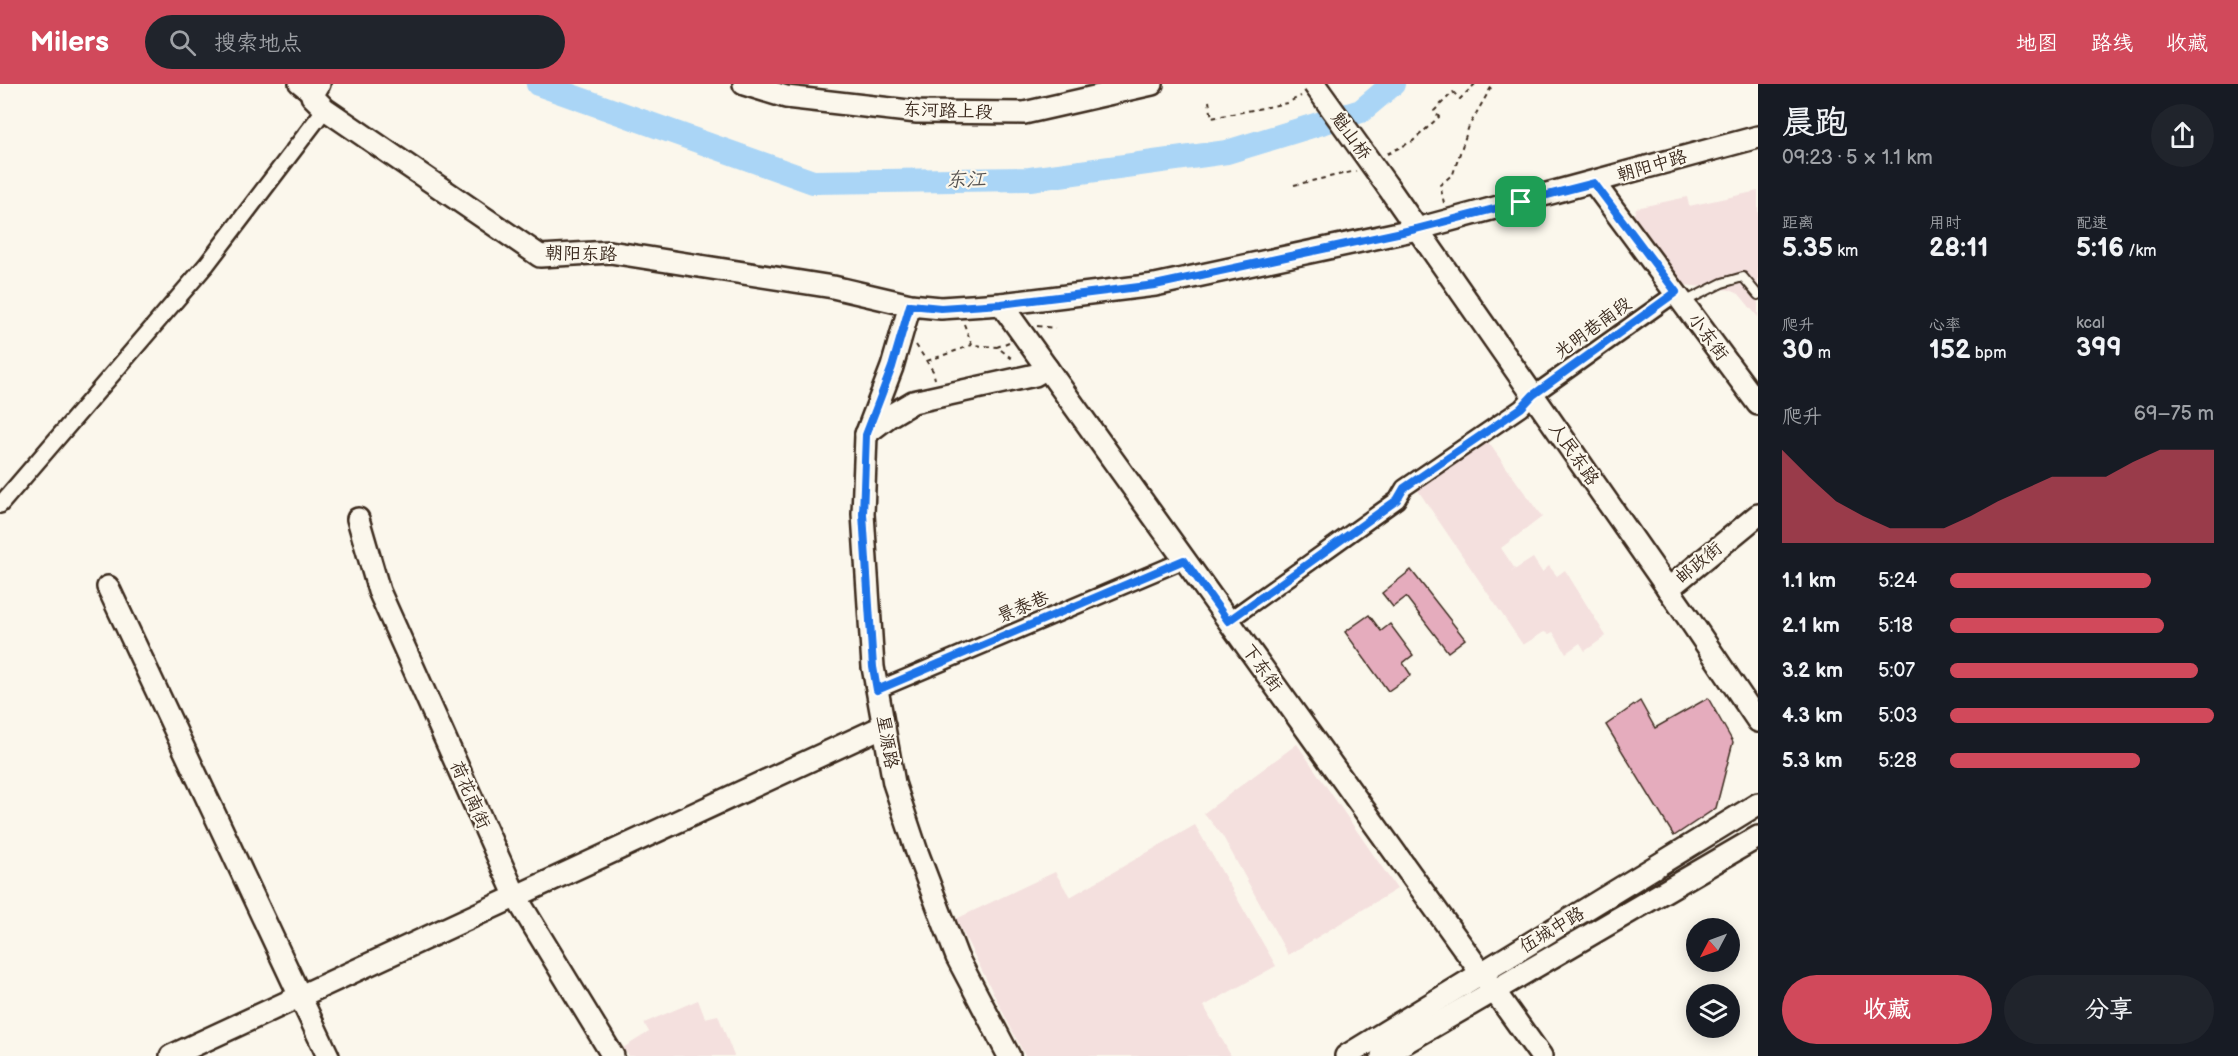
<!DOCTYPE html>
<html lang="zh">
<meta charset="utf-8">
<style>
:root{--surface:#171b24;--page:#20242c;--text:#f1f3f6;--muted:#9ea1a6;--accent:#d1495b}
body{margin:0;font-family:"Balsamiq Sans","LXGW WenKai TC",sans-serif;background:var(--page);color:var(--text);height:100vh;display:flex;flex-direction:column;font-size:22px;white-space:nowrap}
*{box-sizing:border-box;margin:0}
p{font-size:20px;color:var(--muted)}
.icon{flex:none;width:33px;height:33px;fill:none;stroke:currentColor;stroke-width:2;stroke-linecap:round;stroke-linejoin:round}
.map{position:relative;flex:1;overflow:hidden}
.panel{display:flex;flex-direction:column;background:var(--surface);width:480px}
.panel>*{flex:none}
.needle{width:39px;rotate:229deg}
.fabs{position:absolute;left:1686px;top:834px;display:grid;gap:12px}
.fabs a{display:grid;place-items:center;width:54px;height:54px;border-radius:50%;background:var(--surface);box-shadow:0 3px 15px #0003;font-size:30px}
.pin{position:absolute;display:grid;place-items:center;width:51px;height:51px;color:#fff;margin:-26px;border-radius:12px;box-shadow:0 3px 9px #0006}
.round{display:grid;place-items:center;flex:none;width:63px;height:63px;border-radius:32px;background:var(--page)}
.headline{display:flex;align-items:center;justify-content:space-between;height:102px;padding:0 24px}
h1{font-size:33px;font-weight:800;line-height:45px}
.figures{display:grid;grid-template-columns:repeat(3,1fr);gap:9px;height:102px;padding:6px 24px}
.figures div{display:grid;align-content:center}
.figures b{font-size:26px;font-weight:800}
.figures small{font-size:16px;font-weight:400}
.figures p{font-size:16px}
.chart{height:168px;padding:12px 24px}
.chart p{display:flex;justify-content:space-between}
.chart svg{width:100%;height:108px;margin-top:6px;fill:var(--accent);opacity:.7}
.action{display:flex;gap:12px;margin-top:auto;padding:12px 24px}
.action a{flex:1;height:69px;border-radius:36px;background:var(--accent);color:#fff;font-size:24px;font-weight:800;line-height:69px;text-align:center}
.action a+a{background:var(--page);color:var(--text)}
ul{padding:0 24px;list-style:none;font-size:20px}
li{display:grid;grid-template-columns:96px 72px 1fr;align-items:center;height:45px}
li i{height:15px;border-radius:8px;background:var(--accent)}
header{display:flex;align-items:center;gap:36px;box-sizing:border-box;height:84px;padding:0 30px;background:var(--accent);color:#fff}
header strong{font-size:28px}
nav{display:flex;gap:33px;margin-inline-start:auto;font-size:21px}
.search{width:420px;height:54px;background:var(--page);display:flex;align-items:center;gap:15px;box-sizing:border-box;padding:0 21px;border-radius:33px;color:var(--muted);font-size:22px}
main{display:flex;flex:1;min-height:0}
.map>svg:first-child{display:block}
.built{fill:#f4e0de}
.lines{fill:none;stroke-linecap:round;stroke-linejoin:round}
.river{stroke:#aad5f6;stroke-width:24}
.building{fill:#e5acbd;stroke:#3b2a1e;stroke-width:1.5}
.lane-casing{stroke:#3b2a1e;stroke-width:12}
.street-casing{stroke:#3b2a1e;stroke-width:20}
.secondary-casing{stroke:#3b2a1e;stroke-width:26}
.path{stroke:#3b2a1e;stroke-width:2;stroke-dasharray:4.5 4.5;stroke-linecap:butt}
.lane{stroke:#fbf7ec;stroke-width:8}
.street{stroke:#fbf7ec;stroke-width:15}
.secondary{stroke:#fbf7ec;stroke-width:21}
.secondary-bridge-casing{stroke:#3b2a1e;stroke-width:26;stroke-linecap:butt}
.secondary-bridge{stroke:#fbf7ec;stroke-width:21}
.route-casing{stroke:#fff;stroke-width:12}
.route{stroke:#1a73e8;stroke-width:8}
.labels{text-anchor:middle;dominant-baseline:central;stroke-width:4.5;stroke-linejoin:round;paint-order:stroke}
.street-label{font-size:18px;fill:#3b2a1e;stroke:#fbf7ec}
.water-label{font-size:20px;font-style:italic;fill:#575554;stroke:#fbf7ec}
</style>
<header>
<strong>Milers</strong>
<div class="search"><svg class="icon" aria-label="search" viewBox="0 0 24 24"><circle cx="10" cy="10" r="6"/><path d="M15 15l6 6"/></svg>搜索地点</div>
<nav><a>地图</a><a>路线</a><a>收藏</a></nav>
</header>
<main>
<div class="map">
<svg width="1758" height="972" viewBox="0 0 1758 972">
<rect width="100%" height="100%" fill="#fbf7ec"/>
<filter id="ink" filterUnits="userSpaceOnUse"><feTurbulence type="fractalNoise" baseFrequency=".0167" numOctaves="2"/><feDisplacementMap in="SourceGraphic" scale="12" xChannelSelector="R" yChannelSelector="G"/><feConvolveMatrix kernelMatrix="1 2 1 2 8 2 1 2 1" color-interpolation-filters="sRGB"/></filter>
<g filter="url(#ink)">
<!-- built -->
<g class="built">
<path d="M1758 107V233L1739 210 1730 206 1684 201 1633 134 1636 124 1687 113 1689 122Z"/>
<path d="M1486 355 1542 433 1501 464 1515 485 1511 488 1533 474 1542 488 1549 482 1557 492 1565 486 1606 552 1585 567 1580 559 1566 569 1553 548 1549 550 1544 548 1523 561 1415 402Z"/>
<path d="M1297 660 1397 805 1288 871 1222 751 1204 729Z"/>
<path d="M1195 741 1276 882 1204 922 1231 972H1025L956 835 1055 788 1070 813Z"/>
<path d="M698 916 705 934 718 931 734 972H629L623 964 649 948 644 939Z"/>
</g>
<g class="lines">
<!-- river -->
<path class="river" d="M538 0 813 98 1030 95 1227 68 1361 27 1393 0"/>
</g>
<!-- building -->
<g class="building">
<path d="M1411 486 1465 555 1448 568 1406 513 1393 523 1382 509Z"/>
<path d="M1369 531 1381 547 1390 540 1413 571 1403 579 1411 591 1388 607 1345 548Z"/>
<path d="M1708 614 1733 658 1716 724 1674 752 1606 641 1640 617 1655 644Z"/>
</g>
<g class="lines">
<defs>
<path id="lane" d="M1684 218 1722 199 1743 193 1758 211"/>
<g id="street">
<path d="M297 0 312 12"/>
<path d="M0 421 207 180 325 25"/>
<path d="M1228 537 1397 416 1404 404 1521 324 1533 311 1676 209"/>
<path d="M877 606 1184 476"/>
</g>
<g id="secondary">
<path d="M319 0 312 12 325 25 540 172 610 168 833 203 910 221 941 224 1001 220 1155 201 1417 145 1758 53"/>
<path d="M744 0 786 13 917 28 1024 29 1152 0"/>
<path d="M1594 99 1758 320"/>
<path d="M1388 103 1687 532 1758 637"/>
<path d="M1001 220 1541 972"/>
<path d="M910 221 892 283 866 351 863 430 873 583 894 699 917 768 957 873 1009 972"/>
<path d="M866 350 891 331 913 318 1035 291 1047 284"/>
<path d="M358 435 379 507 516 813 613 972"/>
<path d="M108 503 328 972"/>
<path d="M1668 505 1758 431"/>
<path d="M171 972 884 642"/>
<path d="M1346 972 1758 720"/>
<path d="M1382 972 1758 753"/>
</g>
</defs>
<!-- lane casing -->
<use href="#lane" class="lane-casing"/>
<!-- street casing -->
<use href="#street" class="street-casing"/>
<!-- secondary casing -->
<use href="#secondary" class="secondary-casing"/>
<!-- path -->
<g class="path">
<path d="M1209 17 1212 34 1287 19 1301 12"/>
<path d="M1387 70 1413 57 1439 33 1434 27 1453 8 1460 15 1475 0"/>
<path d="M1294 101 1356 87"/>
<path d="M1444 119 1440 101 1453 90 1469 42 1493 0"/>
<path d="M964 240 972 261 997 263"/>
<path d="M1037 242 1055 244"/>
<path d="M1009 258 997 263 1015 277"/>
<path d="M916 261 933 287 935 295"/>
<path d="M927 277 972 261"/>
</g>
<!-- lane -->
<use href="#lane" class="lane"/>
<!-- street -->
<use href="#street" class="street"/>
<!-- secondary -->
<use href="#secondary" class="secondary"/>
<defs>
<path id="secondary-bridge" d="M1314 0 1388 103"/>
</defs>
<!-- secondary-bridge casing -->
<use href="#secondary-bridge" class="secondary-bridge-casing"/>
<!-- secondary-bridge -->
<use href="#secondary-bridge" class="secondary-bridge"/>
</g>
</g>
<g class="lines" filter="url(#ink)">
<defs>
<path id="route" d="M1594 99 1676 208 1533 311 1521 324 1404 404 1397 416 1228 537 1184 476 877 606 873 583 863 430 866 351 892 283 910 221 941 224 1001 220 1155 201 1416 145Z"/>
</defs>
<!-- route casing -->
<use href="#route" class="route-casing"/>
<!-- route -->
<use href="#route" class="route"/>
</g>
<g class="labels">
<!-- street labels -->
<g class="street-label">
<text transform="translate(948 27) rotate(2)">东河路上段</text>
<text transform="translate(1351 52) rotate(54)">魁山桥</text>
<text transform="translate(1652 82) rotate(-16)">朝阳中路</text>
<text transform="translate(581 170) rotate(1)">朝阳东路</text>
<text transform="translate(1593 244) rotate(-36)">光明巷南段</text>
<text transform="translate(1708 253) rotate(53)">小东街</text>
<text transform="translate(1574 370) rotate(55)">人民东路</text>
<text transform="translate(1699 479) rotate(-40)">邮政街</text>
<text transform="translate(1023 523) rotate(-23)">景泰巷</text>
<text transform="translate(1262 584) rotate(54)">下东街</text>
<text transform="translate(887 658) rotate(80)">星源路</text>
<text transform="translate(470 711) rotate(66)">荷花南街</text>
<text transform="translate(1552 846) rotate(-31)">伍城中路</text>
</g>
<!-- water labels -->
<g class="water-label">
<text transform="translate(966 96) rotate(-1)">东江</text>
</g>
</g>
</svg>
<div class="fabs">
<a><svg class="needle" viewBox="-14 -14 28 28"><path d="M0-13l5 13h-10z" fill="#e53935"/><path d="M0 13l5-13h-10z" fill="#9ea1a6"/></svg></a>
<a><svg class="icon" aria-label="layers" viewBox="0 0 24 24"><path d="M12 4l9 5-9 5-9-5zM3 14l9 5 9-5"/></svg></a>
</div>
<div class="pin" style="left:1521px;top:118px;background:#1e9e55"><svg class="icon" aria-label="arrive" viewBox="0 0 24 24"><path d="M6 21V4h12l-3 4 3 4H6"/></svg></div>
</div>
<section class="panel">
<div class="headline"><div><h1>晨跑</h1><p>09:23 · 5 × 1.1 km</p></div><a class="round"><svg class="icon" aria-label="share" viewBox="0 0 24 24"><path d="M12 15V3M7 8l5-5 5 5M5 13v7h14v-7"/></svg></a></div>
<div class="figures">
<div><p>距离</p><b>5.35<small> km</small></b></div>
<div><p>用时</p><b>28:11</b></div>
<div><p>配速</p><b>5:16<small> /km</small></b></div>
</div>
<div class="figures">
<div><p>爬升</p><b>30<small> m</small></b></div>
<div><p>心率</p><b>152<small> bpm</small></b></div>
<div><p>kcal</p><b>399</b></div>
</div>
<div class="chart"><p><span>爬升</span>69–75 m</p>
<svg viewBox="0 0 160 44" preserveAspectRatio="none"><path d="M0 44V6L10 17L20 27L30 33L40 38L50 38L60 38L70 33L80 27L90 22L100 17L110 17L120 17L130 11L140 6L150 6L160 6V44z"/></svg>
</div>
<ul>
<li><b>1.1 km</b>5:24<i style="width:76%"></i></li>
<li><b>2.1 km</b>5:18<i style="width:81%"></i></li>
<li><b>3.2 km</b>5:07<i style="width:94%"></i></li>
<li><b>4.3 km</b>5:03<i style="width:100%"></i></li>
<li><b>5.3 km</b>5:28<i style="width:72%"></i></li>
</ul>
<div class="action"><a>收藏</a><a>分享</a></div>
</section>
</main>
